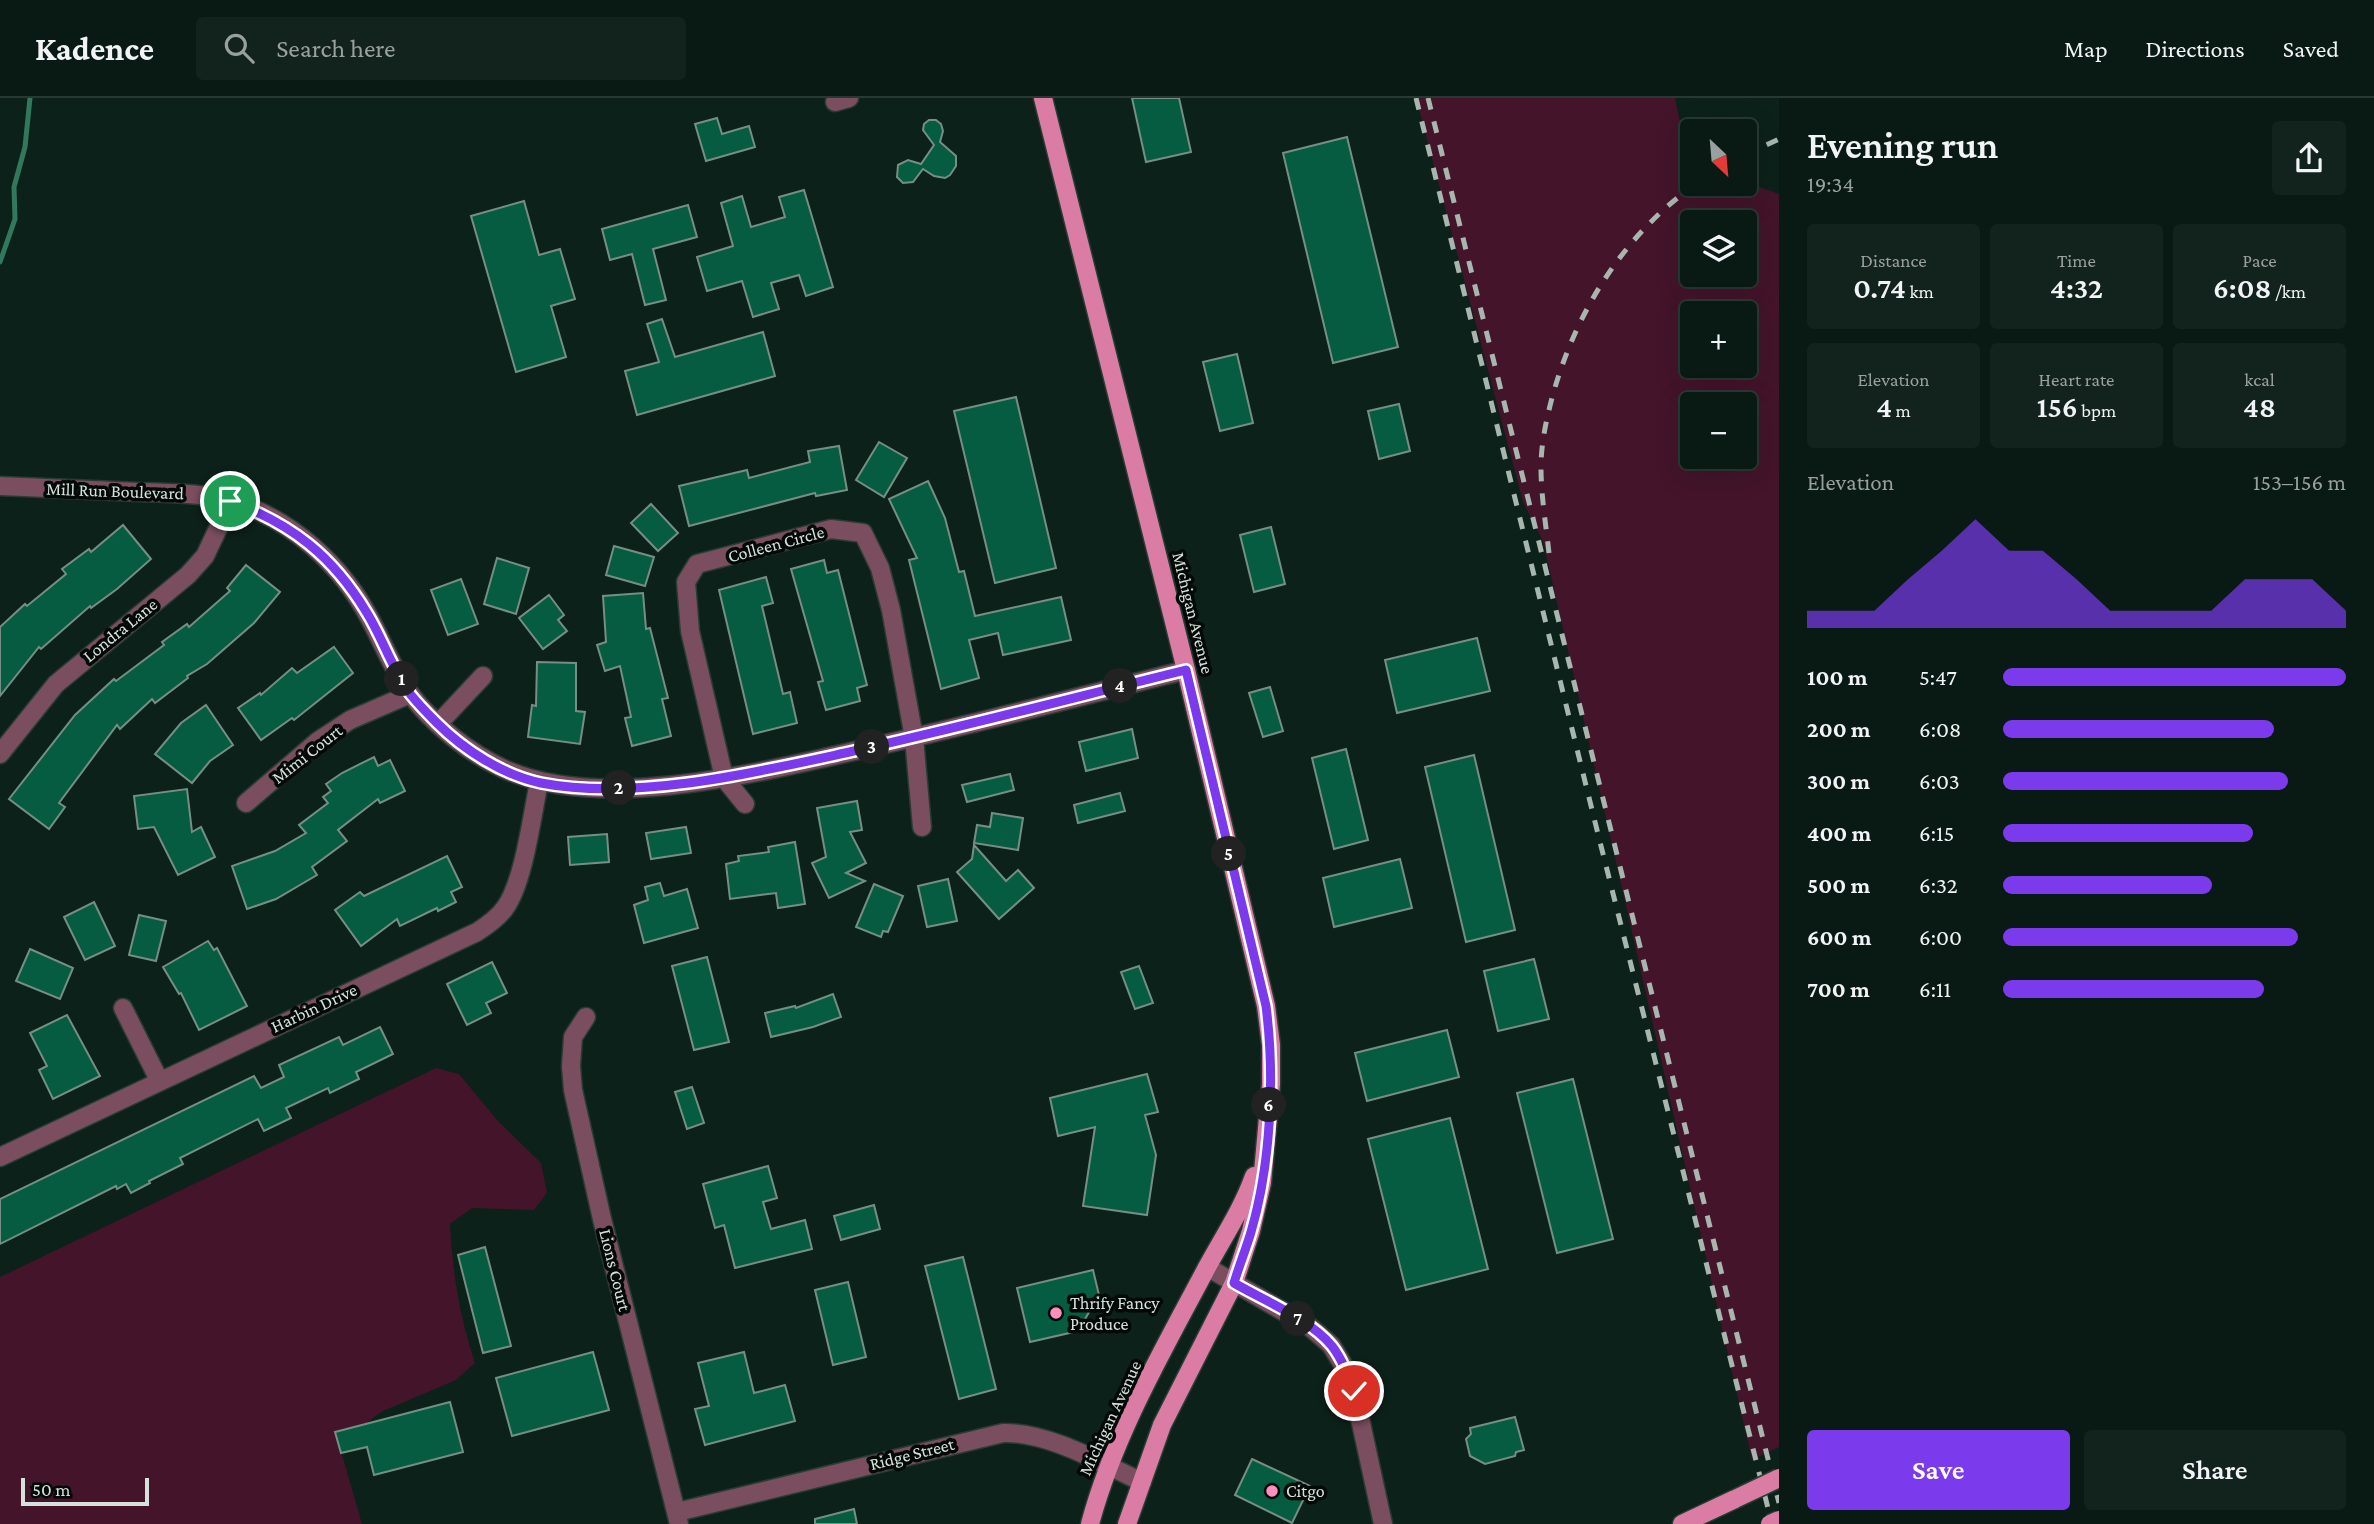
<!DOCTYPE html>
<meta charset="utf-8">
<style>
:root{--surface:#091913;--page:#12221c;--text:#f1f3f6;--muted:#99a0a0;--line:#293833;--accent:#7c3aed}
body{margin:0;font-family:"Crimson Pro",serif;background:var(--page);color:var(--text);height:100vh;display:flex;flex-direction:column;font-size:26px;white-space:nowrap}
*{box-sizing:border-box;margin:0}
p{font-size:23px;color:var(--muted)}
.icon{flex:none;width:38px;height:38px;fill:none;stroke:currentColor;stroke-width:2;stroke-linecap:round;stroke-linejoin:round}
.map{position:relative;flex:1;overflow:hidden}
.drawer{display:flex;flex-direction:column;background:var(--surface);width:595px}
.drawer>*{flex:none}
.needle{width:46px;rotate:154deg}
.controls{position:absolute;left:1680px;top:21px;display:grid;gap:14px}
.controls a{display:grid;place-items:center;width:77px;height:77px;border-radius:7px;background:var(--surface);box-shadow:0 7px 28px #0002,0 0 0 2px var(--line);font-size:35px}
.scale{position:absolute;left:21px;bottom:18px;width:128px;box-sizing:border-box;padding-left:7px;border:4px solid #d5e2dc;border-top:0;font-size:19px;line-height:24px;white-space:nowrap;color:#d5e2dc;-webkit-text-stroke:5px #030906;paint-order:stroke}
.pin{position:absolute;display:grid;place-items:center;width:60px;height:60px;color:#fff;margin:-30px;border:4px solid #fff;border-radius:50%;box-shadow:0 2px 7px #0007}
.km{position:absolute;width:35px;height:35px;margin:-18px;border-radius:50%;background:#222;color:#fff;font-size:19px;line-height:35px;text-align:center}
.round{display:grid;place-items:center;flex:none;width:74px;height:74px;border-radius:7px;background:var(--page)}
.head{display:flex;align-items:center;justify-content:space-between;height:119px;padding:0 28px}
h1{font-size:38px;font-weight:600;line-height:52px}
.figures{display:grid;grid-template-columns:repeat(3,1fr);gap:10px;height:119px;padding:7px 28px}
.figures div{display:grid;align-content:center;border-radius:7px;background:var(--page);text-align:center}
.figures b{font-size:30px;font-weight:600}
.figures small{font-size:19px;font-weight:400}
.figures p{font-size:19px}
.chart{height:196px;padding:14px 28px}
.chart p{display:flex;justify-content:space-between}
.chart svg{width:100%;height:126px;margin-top:7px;fill:var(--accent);opacity:.7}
.cta{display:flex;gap:14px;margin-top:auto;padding:14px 28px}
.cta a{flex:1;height:80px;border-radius:7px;background:var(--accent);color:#fff;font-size:28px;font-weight:600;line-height:80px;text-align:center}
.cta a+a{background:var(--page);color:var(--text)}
ul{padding:0 28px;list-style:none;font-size:23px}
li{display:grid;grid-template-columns:112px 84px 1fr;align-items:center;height:52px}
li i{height:18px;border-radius:9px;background:var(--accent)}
header{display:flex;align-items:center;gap:42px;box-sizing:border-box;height:98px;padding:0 35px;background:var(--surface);border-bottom:2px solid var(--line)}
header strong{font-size:33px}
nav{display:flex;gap:38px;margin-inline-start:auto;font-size:24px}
.search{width:490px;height:63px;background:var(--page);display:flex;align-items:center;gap:18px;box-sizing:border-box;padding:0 24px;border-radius:7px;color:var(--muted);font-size:26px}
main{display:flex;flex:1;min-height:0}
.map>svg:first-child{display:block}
.green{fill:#43142a;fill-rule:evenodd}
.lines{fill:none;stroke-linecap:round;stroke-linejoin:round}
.stream{stroke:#30795d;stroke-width:5}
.building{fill:#055c41;stroke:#768e83;stroke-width:2}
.minor-casing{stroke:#283c34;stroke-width:21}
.major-casing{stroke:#283c34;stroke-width:21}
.minor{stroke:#7a4d5f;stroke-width:18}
.major{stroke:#da7ca3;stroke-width:18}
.rail{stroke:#a7b6af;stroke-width:5;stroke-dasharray:12 12;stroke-linecap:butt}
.major-bridge-casing{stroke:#283c34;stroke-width:21;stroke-linecap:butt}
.major-bridge{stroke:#da7ca3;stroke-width:18}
.route-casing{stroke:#fff;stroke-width:14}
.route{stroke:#7c3aed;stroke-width:9}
.poi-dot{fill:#fe8ebd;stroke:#030906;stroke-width:2.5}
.labels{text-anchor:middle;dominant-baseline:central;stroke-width:7;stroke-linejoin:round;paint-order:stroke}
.street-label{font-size:18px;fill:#d5e2dc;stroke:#030906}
.poi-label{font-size:18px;fill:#d5e2dc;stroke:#030906;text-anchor:start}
</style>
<header>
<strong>Kadence</strong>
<div class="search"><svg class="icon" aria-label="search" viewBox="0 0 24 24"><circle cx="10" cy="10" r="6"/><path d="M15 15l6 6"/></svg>Search here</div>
<nav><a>Map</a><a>Directions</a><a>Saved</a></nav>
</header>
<main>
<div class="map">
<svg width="1779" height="1426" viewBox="0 0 1779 1426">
<rect width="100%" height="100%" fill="#0c2119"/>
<!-- green -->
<g class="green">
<path d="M1416 0H1675L1689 65 1692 66V86L1745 84 1779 96V1349L1752 1362 1543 443 1523 404ZM1745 124V177H1692V124ZM1692 215H1745V268H1692ZM1745 306V359H1692V306Z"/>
<path d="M436 970 459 976 498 1023 541 1065 547 1095 534 1112 472 1110 450 1126C453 1177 459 1216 475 1265L456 1282 381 1314 339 1346 362 1426H0V1179Z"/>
</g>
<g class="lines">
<!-- stream -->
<path class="stream" d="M0 164 15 121 14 89 25 49 30 0"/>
</g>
<!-- building -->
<g class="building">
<path d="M1132 0H1179L1191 54 1146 64Z"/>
<path d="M717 20 722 36 749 28 755 49 706 63 695 26Z"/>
<path d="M929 22H936L941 26 943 33 940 44 956 58V68L950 77 945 80 934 78 923 71 913 84 903 85 897 79 898 67 908 62 921 66 934 47 923 32 924 26Z"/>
<path d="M1347 39 1398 249 1333 265 1283 55Z"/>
<path d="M804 92 833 189 806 198 799 177 771 185 779 211 753 219 742 183 707 193 697 159 733 148 721 105 742 98 751 129 785 119 779 99Z"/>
<path d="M524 103 539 157 560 151 575 201 551 208 566 259 516 274 471 118Z"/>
<path d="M688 107 697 139 653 151 666 202 645 207 632 156 610 162 602 131Z"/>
<path d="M662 221 675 259 763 234 775 278 637 317 625 273 659 264 647 226Z"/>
<path d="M1237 256 1253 325 1220 333 1203 264Z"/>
<path d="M1016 299 1056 470 995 485 954 313Z"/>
<path d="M1399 306 1410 353 1379 361 1368 313Z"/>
<path d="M879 344 907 360 884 399 856 382Z"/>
<path d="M839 348 847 392 816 398 815 395 689 428 679 388 747 372 749 380 810 364 808 353Z"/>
<path d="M928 383 945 420 959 474 964 473 975 518 1061 499 1071 542 1003 557 998 535 969 542 979 580 941 591 909 462 917 460 889 401Z"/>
<path d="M651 406 678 435 658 453 631 425Z"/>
<path d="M123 427 151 461 117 491 91 510 90 508 41 551 39 549 0 598V529L25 506 27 508 66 476 62 471 89 451 91 454Z"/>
<path d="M1271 429 1285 486 1254 494 1240 437Z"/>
<path d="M614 448 654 459 645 488 606 477Z"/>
<path d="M497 460 529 470 516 516 484 506Z"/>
<path d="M824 462 827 475 838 472 867 587 857 590 860 603 826 612 818 584 823 583 791 471Z"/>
<path d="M246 467 280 494 254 525 207 566 187 578 188 580 155 605 152 601 120 631 117 627 59 705 65 709 49 731 9 701 75 617 114 581 116 583 164 547 162 544 187 526 189 529 230 493 227 490Z"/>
<path d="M766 479 773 505 762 508 783 596 790 594 797 625 753 636 719 492Z"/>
<path d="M461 481 478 526 448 537 431 492Z"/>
<path d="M643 495 646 531 650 530 668 600 662 601 671 638 632 648 625 620 631 619 620 568 605 573 597 547 606 544 603 498Z"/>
<path d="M549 497 564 517 558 522 567 533 543 551 519 520Z"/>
<path d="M1477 540 1490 593 1397 615 1385 562Z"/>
<path d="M334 549 353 575 294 622 292 620 261 642 238 610 260 595 261 597 292 570 297 575Z"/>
<path d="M537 564 576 565V613L585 614 580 646 528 639 532 607 536 608Z"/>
<path d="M1270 589 1283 633 1263 639 1249 595Z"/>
<path d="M206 607 233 647 210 663 192 685 155 656 181 625Z"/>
<path d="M1132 631 1138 660 1086 673 1079 644Z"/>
<path d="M1346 651 1368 742 1334 751 1312 660Z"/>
<path d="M1474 657 1515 832 1466 844 1425 669Z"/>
<path d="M374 659 378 668 390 662 405 693 380 705 378 701 338 732 347 743 312 769 317 777 276 801 247 811 232 768 275 753 306 735 299 727 328 705 323 699 331 693 326 686 342 675Z"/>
<path d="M1010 676 1014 692 967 704 962 687Z"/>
<path d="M187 691 192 734 201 729 215 759 178 777 154 729 138 731 134 698Z"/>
<path d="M1120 695 1125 713 1078 725 1074 707Z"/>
<path d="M857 703 862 732 850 734 866 765 846 775 865 783 829 800 812 765 826 759 817 710Z"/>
<path d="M992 715 1023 720 1018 752 974 745 977 727 990 729Z"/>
<path d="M686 729 691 755 651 761 646 735Z"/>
<path d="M607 736 609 764 570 767 568 739Z"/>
<path d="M795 744 805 806 778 810 776 795 730 801 726 766 739 763 738 758 769 754 768 749Z"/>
<path d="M974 747 1006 783 1018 772 1034 790 999 821 957 774 972 761Z"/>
<path d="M447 758 462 789 451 794 456 804 438 813 437 810 400 828 397 821 361 848 335 812 360 794 364 798Z"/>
<path d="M1400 761 1412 810 1334 829 1323 780Z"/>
<path d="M948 781 957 823 927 829 918 788Z"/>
<path d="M660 785 664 798 687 791 698 830 644 845 634 807 648 802 645 789Z"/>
<path d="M874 786 903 798 888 834 883 833 881 839 856 829Z"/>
<path d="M94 804 115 848 85 862 64 819Z"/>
<path d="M139 817 166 823 156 863 129 857Z"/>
<path d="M208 843 214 852 217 850 247 908 199 932 181 895 179 896 163 869Z"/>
<path d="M30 851 73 870 60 901 16 883Z"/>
<path d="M707 859 729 944 694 952 672 868Z"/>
<path d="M1534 861 1549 921 1498 933 1484 873Z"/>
<path d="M492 864 507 895 486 905 491 915 467 927 447 886Z"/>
<path d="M1139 868 1153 905 1135 911 1121 874Z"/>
<path d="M833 896 841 919 813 929 771 939 765 915 795 908 796 910Z"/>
<path d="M67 917 100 978 53 1001 39 972 47 968 30 935Z"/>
<path d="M380 929 393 956 356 974 359 981 330 995 328 990 286 1010 291 1020 264 1033 258 1021 180 1060 183 1066 149 1083 150 1085 131 1095 126 1086 117 1091 116 1088 0 1146V1101L254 978 261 990 284 979 279 967 339 939 343 947Z"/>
<path d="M1447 932 1459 979 1367 1003 1355 955Z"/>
<path d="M1147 976 1158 1014 1145 1017 1156 1057 1147 1117 1083 1108 1095 1029 1058 1038 1050 1000Z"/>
<path d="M1573 981 1613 1141 1557 1155 1517 995Z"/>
<path d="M692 989 704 1025 687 1031 675 994Z"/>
<path d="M1450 1020 1488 1171 1406 1192 1368 1041Z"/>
<path d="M768 1068 777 1100 763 1104 771 1131 805 1122 812 1151 735 1170 724 1127 715 1130 703 1086Z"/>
<path d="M874 1107 880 1131 841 1142 834 1118Z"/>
<path d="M485 1149 511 1248 483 1255 458 1157Z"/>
<path d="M963 1159 996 1291 959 1301 925 1168Z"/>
<path d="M1093 1172 1099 1197 1078 1233 1030 1244 1017 1190Z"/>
<path d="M848 1184 866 1259 833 1267 815 1192Z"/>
<path d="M593 1254 609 1312 512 1338 496 1280Z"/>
<path d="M744 1254 754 1295 785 1287 795 1323 705 1347 695 1311 709 1308 698 1265Z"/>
<path d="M450 1304 463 1354 374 1377 367 1349 341 1355 335 1334Z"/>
<path d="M1515 1319 1524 1352 1516 1354 1515 1358 1485 1366 1470 1358 1466 1341 1471 1336 1470 1330Z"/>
<path d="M1252 1361 1310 1388 1292 1425 1235 1397Z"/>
<path d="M854 1411 857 1426H815V1421Z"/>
</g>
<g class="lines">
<defs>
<g id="minor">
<path d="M835 4 849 0"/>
<path d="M0 388C46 390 93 392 139 394 170 395 202 395 232 403 291 421 341 466 370 521 383 545 394 574 411 597 434 627 469 655 504 671 602 715 761 674 863 651 971 627 1078 599 1186 572"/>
<path d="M438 626 483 578"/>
<path d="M0 656 56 586 188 477 205 458 231 403"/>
<path d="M246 705 318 643 350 622 410 596"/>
<path d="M745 706 724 680 690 533 686 484 697 466 831 431 863 435 880 470 891 512 914 640 922 729"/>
<path d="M123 910 159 982"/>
<path d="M586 919 573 939 571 968 573 992 602 1121 679 1426"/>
<path d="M0 1059 477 834C488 827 498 820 505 810 524 784 532 717 539 684"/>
<path d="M1207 1169 1310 1229 1331 1247 1345 1270 1354 1293 1383 1426"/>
<path d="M677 1414 1003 1335C1049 1334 1101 1365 1142 1384"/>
</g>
<g id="major">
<path d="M1043 0 1186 572 1266 908 1271 947V986L1262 1085 1251 1133 1234 1185 1162 1327 1127 1426"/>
<path d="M1090 1426C1114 1337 1162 1254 1205 1173 1222 1141 1242 1112 1254 1078"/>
<path d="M1682 1426 1735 1401"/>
</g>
</defs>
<!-- minor casing -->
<use href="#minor" class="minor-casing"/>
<!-- major casing -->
<use href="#major" class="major-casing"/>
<!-- minor -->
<use href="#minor" class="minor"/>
<!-- major -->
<use href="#major" class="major"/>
<!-- rail -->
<g class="rail">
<path d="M1416 0 1598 736 1772 1426"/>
<path d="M1428 0 1779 1405"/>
<path d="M1745 57 1779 41"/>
<path d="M1549 455C1546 427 1541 398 1541 369 1541 346 1546 323 1552 300 1575 215 1623 137 1696 86"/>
</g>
<defs>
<g id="major-bridge">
<path d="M1735 1401 1779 1380"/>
<path d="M1770 1426 1779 1422"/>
</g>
</defs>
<!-- major-bridge casing -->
<use href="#major-bridge" class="major-bridge-casing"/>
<!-- major-bridge -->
<use href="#major-bridge" class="major-bridge"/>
</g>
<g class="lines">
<defs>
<path id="route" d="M230 403C292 426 333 458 367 515 383 541 393 573 411 597 419 607 429 617 437 625 464 652 503 677 541 685 633 703 754 675 845 655 959 630 1072 600 1186 572L1266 908C1275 978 1271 1066 1251 1134 1246 1151 1239 1168 1234 1185 1263 1202 1310 1221 1332 1248 1342 1261 1348 1277 1354 1293"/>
</defs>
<!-- route casing -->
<use href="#route" class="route-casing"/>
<!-- route -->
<use href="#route" class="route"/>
</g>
<!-- markers -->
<g class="poi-dot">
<circle cx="1056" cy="1215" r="7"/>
<circle cx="1272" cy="1393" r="7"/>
</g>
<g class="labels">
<!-- street labels -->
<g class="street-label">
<text transform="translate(115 393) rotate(2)">Mill Run Boulevard</text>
<text transform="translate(776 446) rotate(-15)">Colleen Circle</text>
<text transform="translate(1193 515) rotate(76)">Michigan Avenue</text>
<text transform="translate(120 532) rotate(-39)">Londra Lane</text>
<text transform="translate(307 656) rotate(-38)">Mimi Court</text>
<text transform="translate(314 910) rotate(-25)">Harbin Drive</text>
<text transform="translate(615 1172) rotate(76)">Lions Court</text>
<text transform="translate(1110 1320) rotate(-65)">Michigan Avenue</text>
<text transform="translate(912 1356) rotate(-14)">Ridge Street</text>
</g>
<!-- poi labels -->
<g class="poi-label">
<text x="1070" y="1205">Thrify Fancy<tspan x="1070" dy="21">Produce</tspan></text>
<text x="1286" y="1393">Citgo</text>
</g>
</g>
</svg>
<div class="controls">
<a><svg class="needle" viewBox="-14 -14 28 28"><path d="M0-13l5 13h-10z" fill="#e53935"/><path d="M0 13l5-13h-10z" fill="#99a0a0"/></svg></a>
<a><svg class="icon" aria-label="layers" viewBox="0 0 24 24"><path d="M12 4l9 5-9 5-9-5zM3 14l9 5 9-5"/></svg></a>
<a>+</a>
<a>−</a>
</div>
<div class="scale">50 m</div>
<div class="pin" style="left:230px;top:403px;background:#1e9e55"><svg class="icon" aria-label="arrive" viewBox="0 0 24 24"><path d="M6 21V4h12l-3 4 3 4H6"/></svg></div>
<div class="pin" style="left:1354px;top:1293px;background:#d93025"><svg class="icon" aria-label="check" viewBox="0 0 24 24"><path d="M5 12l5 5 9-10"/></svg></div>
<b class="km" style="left:402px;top:581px">1</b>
<b class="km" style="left:619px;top:690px">2</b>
<b class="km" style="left:872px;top:649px">3</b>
<b class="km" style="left:1120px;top:588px">4</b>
<b class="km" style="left:1229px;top:756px">5</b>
<b class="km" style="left:1269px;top:1007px">6</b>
<b class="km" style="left:1298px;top:1221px">7</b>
</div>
<section class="drawer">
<div class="head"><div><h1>Evening run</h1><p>19:34</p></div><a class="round"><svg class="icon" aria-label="share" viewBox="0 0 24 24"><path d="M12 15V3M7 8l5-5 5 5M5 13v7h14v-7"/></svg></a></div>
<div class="figures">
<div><p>Distance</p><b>0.74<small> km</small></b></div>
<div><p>Time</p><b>4:32</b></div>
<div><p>Pace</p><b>6:08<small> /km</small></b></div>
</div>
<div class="figures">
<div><p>Elevation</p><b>4<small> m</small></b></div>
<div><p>Heart rate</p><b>156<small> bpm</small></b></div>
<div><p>kcal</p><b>48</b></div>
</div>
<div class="chart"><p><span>Elevation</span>153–156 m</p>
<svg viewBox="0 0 160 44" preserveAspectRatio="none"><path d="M0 44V38L10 38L20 38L30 27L40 17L50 6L60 17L70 17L80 27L90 38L100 38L110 38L120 38L130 27L140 27L150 27L160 38V44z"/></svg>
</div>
<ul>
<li><b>100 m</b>5:47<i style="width:100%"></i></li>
<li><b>200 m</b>6:08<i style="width:79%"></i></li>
<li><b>300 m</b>6:03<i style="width:83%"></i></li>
<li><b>400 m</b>6:15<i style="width:73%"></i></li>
<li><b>500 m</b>6:32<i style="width:61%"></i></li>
<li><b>600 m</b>6:00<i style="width:86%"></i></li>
<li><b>700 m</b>6:11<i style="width:76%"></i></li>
</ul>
<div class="cta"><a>Save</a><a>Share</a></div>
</section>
</main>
